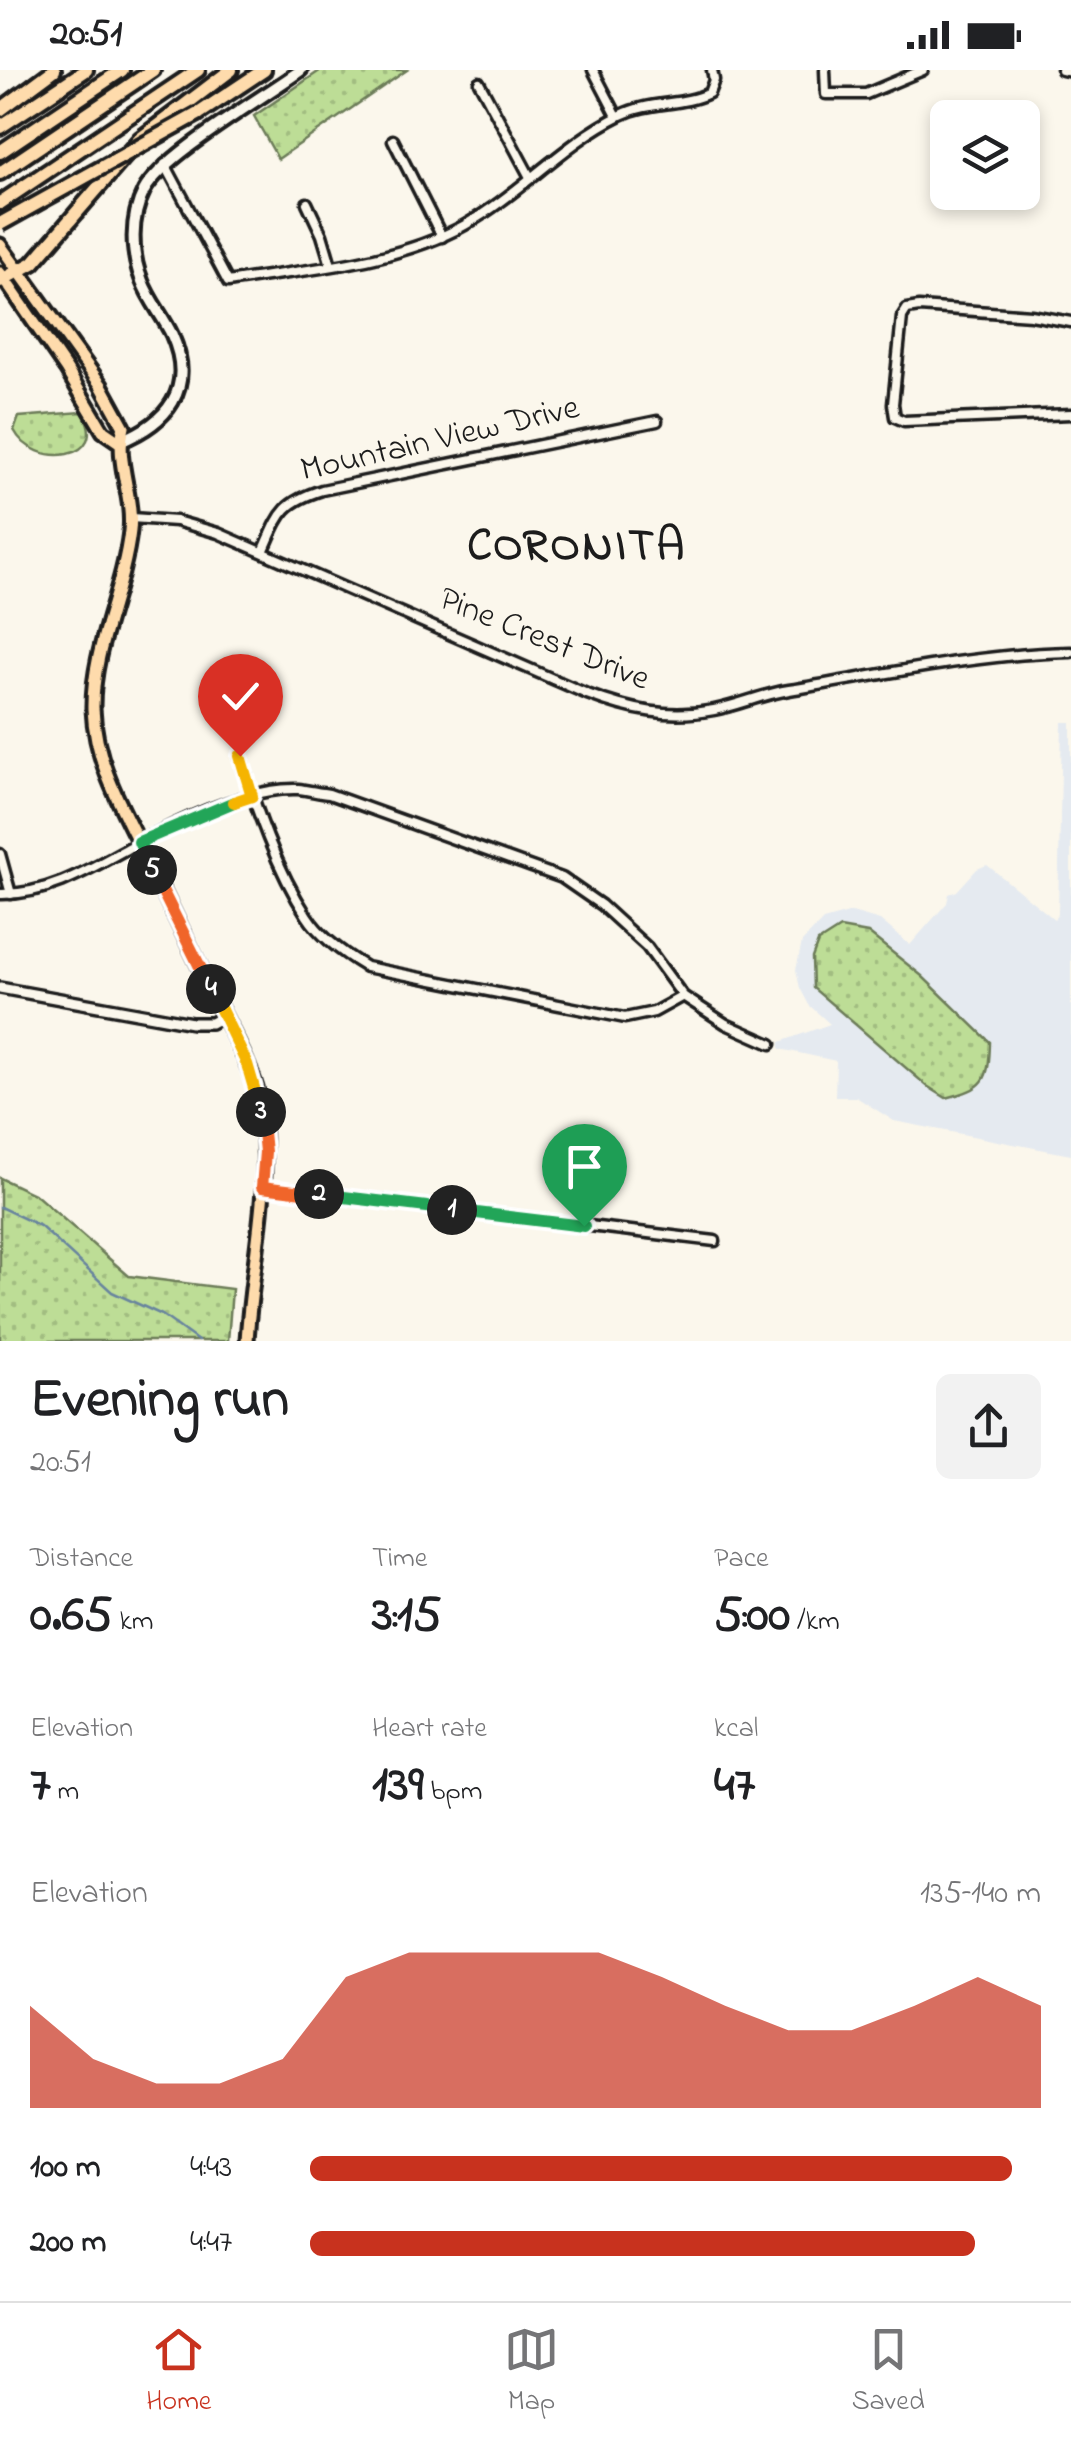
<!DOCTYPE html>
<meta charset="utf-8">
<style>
:root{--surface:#fff;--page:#f2f2f2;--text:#202124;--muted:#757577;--line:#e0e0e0;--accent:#c8321e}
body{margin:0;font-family:"Indie Flower",sans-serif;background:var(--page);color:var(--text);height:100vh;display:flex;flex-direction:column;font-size:38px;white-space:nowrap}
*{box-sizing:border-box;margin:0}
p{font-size:32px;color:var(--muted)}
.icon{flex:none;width:55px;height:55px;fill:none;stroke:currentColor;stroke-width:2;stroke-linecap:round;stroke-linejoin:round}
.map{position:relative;height:1271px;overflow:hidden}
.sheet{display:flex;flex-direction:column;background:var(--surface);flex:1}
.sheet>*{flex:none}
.tools{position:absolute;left:930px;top:30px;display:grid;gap:20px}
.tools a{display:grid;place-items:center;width:110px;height:110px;border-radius:15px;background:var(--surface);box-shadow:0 5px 15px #0003;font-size:50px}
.pin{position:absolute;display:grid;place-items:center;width:85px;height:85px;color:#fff;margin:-102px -42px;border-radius:50% 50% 50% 0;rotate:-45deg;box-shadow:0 0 10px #0007}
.pin .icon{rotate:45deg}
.km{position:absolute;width:50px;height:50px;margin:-25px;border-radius:50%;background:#222;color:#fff;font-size:28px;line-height:50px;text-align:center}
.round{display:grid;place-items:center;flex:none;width:105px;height:105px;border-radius:15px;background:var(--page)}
.summary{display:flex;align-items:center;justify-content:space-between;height:170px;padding:0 30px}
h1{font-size:55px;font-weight:700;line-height:75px}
.metrics{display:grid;grid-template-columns:repeat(3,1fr);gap:15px;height:170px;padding:10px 30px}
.metrics div{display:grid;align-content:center}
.metrics b{font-size:50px;font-weight:700}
.metrics small{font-size:28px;font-weight:400}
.metrics p{font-size:28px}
.chart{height:280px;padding:20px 30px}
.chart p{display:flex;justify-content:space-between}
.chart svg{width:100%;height:180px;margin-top:10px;fill:var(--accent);opacity:.7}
ul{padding:0 30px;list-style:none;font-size:32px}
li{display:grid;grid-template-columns:160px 120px 1fr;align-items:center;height:75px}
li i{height:25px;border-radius:12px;background:var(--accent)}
.status{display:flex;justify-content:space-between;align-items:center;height:70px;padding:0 50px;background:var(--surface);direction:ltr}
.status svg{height:28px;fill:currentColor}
.tabs{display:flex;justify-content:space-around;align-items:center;height:140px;border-top:2px solid var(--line);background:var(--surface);font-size:28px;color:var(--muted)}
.tabs a{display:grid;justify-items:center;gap:5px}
.tabs .selected{color:var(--accent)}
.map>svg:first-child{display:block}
.built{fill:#e5eaf0}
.grass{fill:url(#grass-dots);stroke:#6c7c59;stroke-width:2.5}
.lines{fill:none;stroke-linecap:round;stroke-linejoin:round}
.stream{stroke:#67849e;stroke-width:2.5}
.minor-casing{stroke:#1c1c1c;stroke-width:15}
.tertiary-casing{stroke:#1c1c1c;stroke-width:16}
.secondary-casing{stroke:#1c1c1c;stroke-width:18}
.primary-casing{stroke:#1c1c1c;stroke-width:19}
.motorway-casing{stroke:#1c1c1c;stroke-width:20}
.minor{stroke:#fbf7ec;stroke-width:8}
.tertiary{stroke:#fbf7ec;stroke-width:9}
.secondary{stroke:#fbf7ec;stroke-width:10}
.primary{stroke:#fedbac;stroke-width:11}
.motorway{stroke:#fedbac;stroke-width:12}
.motorway-bridge-casing{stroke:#1c1c1c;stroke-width:20;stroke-linecap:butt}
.motorway-bridge{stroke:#fedbac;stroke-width:12}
.split-1-casing{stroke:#fff;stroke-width:20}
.split-2-casing{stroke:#fff;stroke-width:20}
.split-3-casing{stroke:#fff;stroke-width:20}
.split-4-casing{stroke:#fff;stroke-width:20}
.split-5-casing{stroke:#fff;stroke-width:20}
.split-6-casing{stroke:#fff;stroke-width:20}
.split-7-casing{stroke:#fff;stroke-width:20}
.split-1{stroke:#22a559;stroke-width:12}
.split-2{stroke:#22a559;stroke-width:12}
.split-3{stroke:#f0652b;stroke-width:12}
.split-4{stroke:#f5b400;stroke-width:12}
.split-5{stroke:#f0652b;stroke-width:12}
.split-6{stroke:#22a559;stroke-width:12}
.split-7{stroke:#f5b400;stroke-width:12}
.labels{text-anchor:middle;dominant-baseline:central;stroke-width:8;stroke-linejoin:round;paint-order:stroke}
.street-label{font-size:35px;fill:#1c1c1c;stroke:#fbf7ec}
.district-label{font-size:45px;font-weight:bold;letter-spacing:2.5px;fill:#1c1c1c;stroke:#fbf7ec}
</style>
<div class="status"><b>20:51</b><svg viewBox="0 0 49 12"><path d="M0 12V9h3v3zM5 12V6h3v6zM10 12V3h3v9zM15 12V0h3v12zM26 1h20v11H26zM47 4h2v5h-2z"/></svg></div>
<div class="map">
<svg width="1071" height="1271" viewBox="0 0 1071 1271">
<defs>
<pattern id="grass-dots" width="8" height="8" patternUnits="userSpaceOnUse" patternTransform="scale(2.5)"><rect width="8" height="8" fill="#bddd96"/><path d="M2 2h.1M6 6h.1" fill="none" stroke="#a2bd81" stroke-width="1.8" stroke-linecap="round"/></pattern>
</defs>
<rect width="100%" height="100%" fill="#fbf7ec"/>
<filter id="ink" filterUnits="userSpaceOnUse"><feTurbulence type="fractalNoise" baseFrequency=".01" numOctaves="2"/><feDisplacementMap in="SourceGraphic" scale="20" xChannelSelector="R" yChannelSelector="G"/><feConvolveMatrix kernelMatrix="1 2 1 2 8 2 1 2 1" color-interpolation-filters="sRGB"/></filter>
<g filter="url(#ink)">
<!-- built -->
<path class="built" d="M1062 652H1071V1085L894 1051 856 1027H835L836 991 780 979V972L830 954 809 935 800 918 796 900 802 872 823 850 852 842 880 850 910 875 947 833 949 824 957 821 977 799 987 795 1054 849 1058 844Z"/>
<!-- grass -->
<g class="grass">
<path d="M321 0H407L278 89 254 46Z"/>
<path d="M82 342C112 389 35 401 14 360L19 347Z"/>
<path d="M840 858 868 863 922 906 990 972C989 1012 985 1018 946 1028L927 1016 813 918 812 888 818 872Z"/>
<path d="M0 1108 36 1125 129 1206 232 1219 228 1271H0Z"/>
</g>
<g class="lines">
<!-- stream -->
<path class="stream" d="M0 1137 40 1156 112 1222 162 1245 198 1271"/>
<defs>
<g id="minor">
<path d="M593 0 617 46"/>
<path d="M825 0 826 24H866L923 0"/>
<path d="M1062 0 1071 2"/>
<path d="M479 12 530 107"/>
<path d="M393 70 442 167"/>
<path d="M165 94 228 212C306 199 395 194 465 155 520 124 564 73 621 45 649 31 683 36 709 23L714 10 712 0"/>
<path d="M307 133 322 165 331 195"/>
<path d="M1071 252 1031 245 919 237 907 239 902 247 893 334 895 347 904 351 1071 344"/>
<path d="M131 448 176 451 218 463 587 624C629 640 669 649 714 640 740 635 763 624 789 620 882 605 976 584 1071 582"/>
<path d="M263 482C280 444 281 433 322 420L657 351"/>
<path d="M240 686C256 739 276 798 307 846 321 868 344 884 366 897L625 948 654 942 683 926"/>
<path d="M0 784 11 824"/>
<path d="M0 824C48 825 90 799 130 777 174 753 248 717 298 719 308 720 319 723 329 724L562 808 601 835 647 877 683 926 726 954 771 974"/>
<path d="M262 1117 715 1171"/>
</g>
<path id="tertiary" d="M0 918 192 953H211L224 946"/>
<path id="secondary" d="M119 372C167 353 196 319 172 265 163 246 149 230 142 211 131 184 130 148 144 121 162 86 264 27 301 0"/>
<g id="primary">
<path d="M0 175 101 315 124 357C114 389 134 426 130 461 123 522 92 578 93 639 95 689 118 731 140 775 166 827 191 879 217 932 232 963 251 995 259 1029 275 1100 251 1197 247 1271"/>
<path d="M0 203 66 299 103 361 119 372"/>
</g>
<g id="motorway">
<path d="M0 40 54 0"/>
<path d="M198 44 264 0"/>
<path d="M0 57 86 0"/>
<path d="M0 82 122 0"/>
<path d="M0 103 153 0"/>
<path d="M0 133 198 0"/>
<path d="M0 211 33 193 140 69 231 0"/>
</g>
</defs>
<!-- minor casing -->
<use href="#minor" class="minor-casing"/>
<!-- tertiary casing -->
<use href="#tertiary" class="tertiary-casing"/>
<!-- secondary casing -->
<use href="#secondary" class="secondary-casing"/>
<!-- primary casing -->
<use href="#primary" class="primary-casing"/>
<!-- motorway casing -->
<use href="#motorway" class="motorway-casing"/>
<!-- minor -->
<use href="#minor" class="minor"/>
<!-- tertiary -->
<use href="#tertiary" class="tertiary"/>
<!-- secondary -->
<use href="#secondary" class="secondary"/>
<!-- primary -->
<use href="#primary" class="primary"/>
<!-- motorway -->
<use href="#motorway" class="motorway"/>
<defs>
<path id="motorway-bridge" d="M0 154 198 44"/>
</defs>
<!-- motorway-bridge casing -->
<use href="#motorway-bridge" class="motorway-bridge-casing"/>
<!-- motorway-bridge -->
<use href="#motorway-bridge" class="motorway-bridge"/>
</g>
</g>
<g class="lines" filter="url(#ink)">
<defs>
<path id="split-1" d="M452 1140 584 1156"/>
<path id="split-2" d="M319 1124 452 1140"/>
<path id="split-3" d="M261 1042 265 1082 262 1117 319 1124"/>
<path id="split-4" d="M211 919 247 994 261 1042"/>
<path id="split-5" d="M152 800 211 919"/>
<path id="split-6" d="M152 800 139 772 234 732"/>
<path id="split-7" d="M234 732 252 726 240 686"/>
</defs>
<!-- split-1 casing -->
<use href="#split-1" class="split-1-casing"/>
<!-- split-2 casing -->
<use href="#split-2" class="split-2-casing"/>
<!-- split-3 casing -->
<use href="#split-3" class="split-3-casing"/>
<!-- split-4 casing -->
<use href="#split-4" class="split-4-casing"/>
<!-- split-5 casing -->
<use href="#split-5" class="split-5-casing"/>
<!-- split-6 casing -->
<use href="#split-6" class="split-6-casing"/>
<!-- split-7 casing -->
<use href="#split-7" class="split-7-casing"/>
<!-- split-1 -->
<use href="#split-1" class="split-1"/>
<!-- split-2 -->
<use href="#split-2" class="split-2"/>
<!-- split-3 -->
<use href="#split-3" class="split-3"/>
<!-- split-4 -->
<use href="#split-4" class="split-4"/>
<!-- split-5 -->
<use href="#split-5" class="split-5"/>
<!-- split-6 -->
<use href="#split-6" class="split-6"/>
<!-- split-7 -->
<use href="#split-7" class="split-7"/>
</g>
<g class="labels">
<!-- street labels -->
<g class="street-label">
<text transform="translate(440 370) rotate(-13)">Mountain View Drive</text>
<text transform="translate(544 570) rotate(22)">Pine Crest Drive</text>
</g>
<!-- district labels -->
<g class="district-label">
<text x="577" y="478">CORONITA</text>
</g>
</g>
</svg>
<div class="tools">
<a><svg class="icon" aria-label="layers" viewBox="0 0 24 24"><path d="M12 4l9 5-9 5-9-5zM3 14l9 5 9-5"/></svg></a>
</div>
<div class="pin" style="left:584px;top:1156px;background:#1e9e55"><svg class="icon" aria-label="arrive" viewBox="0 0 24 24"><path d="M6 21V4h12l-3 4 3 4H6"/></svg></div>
<div class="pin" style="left:240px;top:686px;background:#d93025"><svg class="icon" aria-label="check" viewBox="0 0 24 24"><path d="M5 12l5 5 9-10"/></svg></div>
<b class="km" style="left:452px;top:1140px">1</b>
<b class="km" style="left:319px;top:1124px">2</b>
<b class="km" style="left:261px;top:1042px">3</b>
<b class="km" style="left:211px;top:919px">4</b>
<b class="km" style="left:152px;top:800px">5</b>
</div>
<section class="sheet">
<div class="summary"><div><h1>Evening run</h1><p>20:51</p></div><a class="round"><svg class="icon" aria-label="share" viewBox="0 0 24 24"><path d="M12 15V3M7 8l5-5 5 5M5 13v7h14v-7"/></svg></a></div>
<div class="metrics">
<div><p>Distance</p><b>0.65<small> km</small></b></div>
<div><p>Time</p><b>3:15</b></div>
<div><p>Pace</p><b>5:00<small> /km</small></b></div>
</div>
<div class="metrics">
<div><p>Elevation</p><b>7<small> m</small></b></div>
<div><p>Heart rate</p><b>139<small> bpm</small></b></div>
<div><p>kcal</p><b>47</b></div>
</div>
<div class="chart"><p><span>Elevation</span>135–140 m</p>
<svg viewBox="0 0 160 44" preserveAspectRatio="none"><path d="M0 44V19L10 32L20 38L30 38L40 32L50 12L60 6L70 6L80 6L90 6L100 12L110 19L120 25L130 25L140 19L150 12L160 19V44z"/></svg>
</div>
<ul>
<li><b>100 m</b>4:43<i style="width:96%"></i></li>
<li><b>200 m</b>4:47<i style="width:91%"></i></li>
</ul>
</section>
<nav class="tabs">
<a class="selected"><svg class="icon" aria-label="home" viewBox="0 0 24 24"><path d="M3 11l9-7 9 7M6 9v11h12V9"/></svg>Home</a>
<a><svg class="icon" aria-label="map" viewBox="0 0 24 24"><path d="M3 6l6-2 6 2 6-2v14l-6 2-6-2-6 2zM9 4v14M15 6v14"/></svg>Map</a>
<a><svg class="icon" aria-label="saved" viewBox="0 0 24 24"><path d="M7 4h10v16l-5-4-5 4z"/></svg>Saved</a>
</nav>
